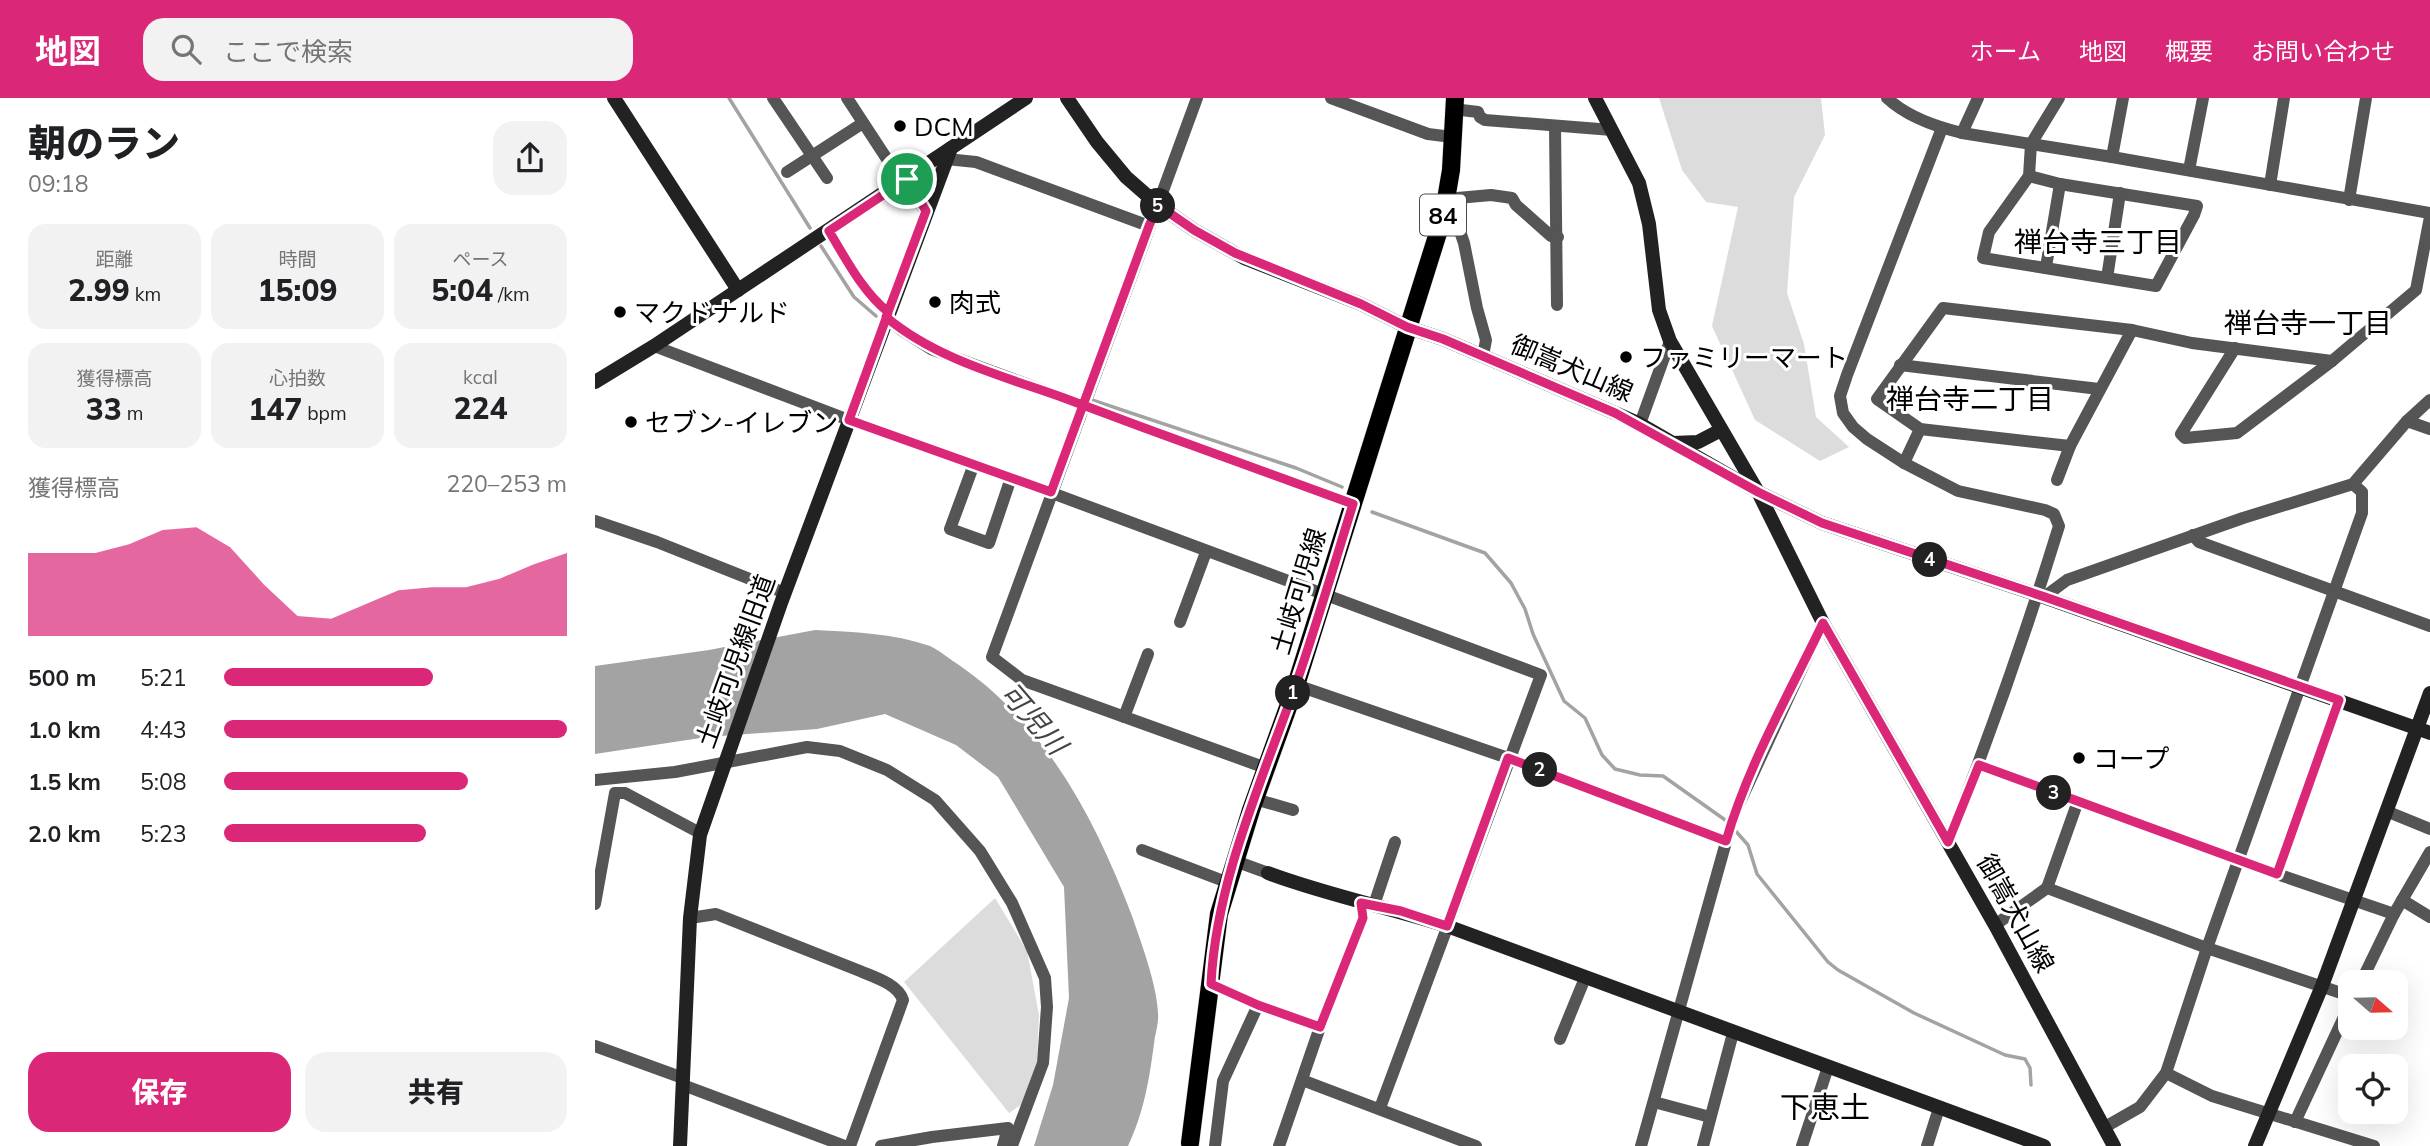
<!DOCTYPE html>
<html lang="ja">
<meta charset="utf-8">
<style>
:root{--surface:#fff;--page:#f2f2f2;--text:#202124;--muted:#757577;--accent:#db2777}
body{margin:0;font-family:Mulish,"Noto Sans JP",sans-serif;background:var(--page);color:var(--text);height:100vh;display:flex;flex-direction:column;font-size:26px;white-space:nowrap}
*{box-sizing:border-box;margin:0}
p{font-size:23px;color:var(--muted)}
.icon{flex:none;width:38px;height:38px;fill:none;stroke:currentColor;stroke-width:2;stroke-linecap:round;stroke-linejoin:round}
.map{position:relative;flex:1;overflow:hidden}
.details{display:flex;flex-direction:column;background:var(--surface);width:595px}
.details>*{flex:none}
.needle{width:46px;rotate:110deg}
.buttons{position:absolute;left:1743px;top:872px;display:grid;gap:14px}
.buttons a{display:grid;place-items:center;width:70px;height:70px;border-radius:14px;background:var(--surface);box-shadow:0 7px 28px #0002;font-size:35px}
.pin{position:absolute;display:grid;place-items:center;width:60px;height:60px;color:#fff;margin:-30px;border:4px solid #fff;border-radius:50%;box-shadow:0 2px 7px #0007}
.km{position:absolute;width:35px;height:35px;margin:-18px;border-radius:50%;background:#222;color:#fff;font-size:19px;line-height:35px;text-align:center}
.round{display:grid;place-items:center;flex:none;width:74px;height:74px;border-radius:21px;background:var(--page)}
.headline{display:flex;align-items:center;justify-content:space-between;height:119px;padding:0 28px}
h1{font-size:38px;font-weight:800;line-height:52px}
.stats{display:grid;grid-template-columns:repeat(3,1fr);gap:10px;height:119px;padding:7px 28px}
.stats div{display:grid;align-content:center;border-radius:18px;background:var(--page);text-align:center}
.stats b{font-size:30px;font-weight:800}
.stats small{font-size:19px;font-weight:400}
.stats p{font-size:19px}
.chart{height:196px;padding:14px 28px}
.chart p{display:flex;justify-content:space-between}
.chart svg{width:100%;height:126px;margin-top:7px;fill:var(--accent);opacity:.7}
.cta{display:flex;gap:14px;margin-top:auto;padding:14px 28px}
.cta a{flex:1;height:80px;border-radius:21px;background:var(--accent);color:#fff;font-size:28px;font-weight:800;line-height:80px;text-align:center}
.cta a+a{background:var(--page);color:var(--text)}
ul{padding:0 28px;list-style:none;font-size:23px}
li{display:grid;grid-template-columns:112px 84px 1fr;align-items:center;height:52px}
li i{height:18px;border-radius:9px;background:var(--accent)}
header{display:flex;align-items:center;gap:42px;box-sizing:border-box;height:98px;padding:0 35px;background:var(--accent);color:#fff}
header strong{font-size:33px}
nav{display:flex;gap:38px;margin-inline-start:auto;font-size:24px}
.search{width:490px;height:63px;background:var(--page);display:flex;align-items:center;gap:18px;box-sizing:border-box;padding:0 24px;border-radius:21px;color:var(--muted);font-size:26px}
main{display:flex;flex:1;min-height:0}
.map>svg:first-child{display:block}
.green{fill:#dcdcdc}
.water{fill:#a3a3a3}
.lines{fill:none;stroke-linecap:round;stroke-linejoin:round}
.stream{stroke:#a3a3a3;stroke-width:3.5}
.primary-casing{stroke:#dbdbdb;stroke-width:19}
.street{stroke:#555;stroke-width:12}
.secondary{stroke:#222;stroke-width:14}
.primary{stroke:#000;stroke-width:18}
.route-casing{stroke:#fff;stroke-width:14}
.route{stroke:#db2777;stroke-width:9}
.poi-dot{fill:#000;stroke:#fff;stroke-width:2.5}
.labels{text-anchor:middle;dominant-baseline:central;stroke-width:6;stroke-linejoin:round;paint-order:stroke}
.shield{fill:#fff;stroke:#4c4c4c;stroke-width:2}
.shield-label{font-size:24px;font-weight:bold;fill:#000}
.poi-label{font-size:26px;fill:#000;stroke:#fff;text-anchor:start}
.street-label{font-size:26px;fill:#000;stroke:#fff}
.neighbourhood-label{font-size:28px;fill:#000;stroke:#fff}
.water-label{font-size:28px;font-style:italic;fill:#444;stroke:#fff}
.quarter-label{font-size:30px;fill:#000;stroke:#fff}
</style>
<header>
<strong>地図</strong>
<div class="search"><svg class="icon" aria-label="search" viewBox="0 0 24 24"><circle cx="10" cy="10" r="6"/><path d="M15 15l6 6"/></svg>ここで検索</div>
<nav><a>ホーム</a><a>地図</a><a>概要</a><a>お問い合わせ</a></nav>
</header>
<main>
<section class="details">
<div class="headline"><div><h1>朝のラン</h1><p>09:18</p></div><a class="round"><svg class="icon" aria-label="share" viewBox="0 0 24 24"><path d="M12 15V3M7 8l5-5 5 5M5 13v7h14v-7"/></svg></a></div>
<div class="stats">
<div><p>距離</p><b>2.99<small> km</small></b></div>
<div><p>時間</p><b>15:09</b></div>
<div><p>ペース</p><b>5:04<small> /km</small></b></div>
</div>
<div class="stats">
<div><p>獲得標高</p><b>33<small> m</small></b></div>
<div><p>心拍数</p><b>147<small> bpm</small></b></div>
<div><p>kcal</p><b>224</b></div>
</div>
<div class="chart"><p><span>獲得標高</span>220–253 m</p>
<svg viewBox="0 0 160 44" preserveAspectRatio="none"><path d="M0 44V15L10 15L20 15L30 12L40 7L50 6L60 13L70 26L80 37L90 38L100 33L110 28L120 27L130 27L140 24L150 19L160 15V44z"/></svg>
</div>
<ul>
<li><b>500 m</b>5:21<i style="width:61%"></i></li>
<li><b>1.0 km</b>4:43<i style="width:100%"></i></li>
<li><b>1.5 km</b>5:08<i style="width:71%"></i></li>
<li><b>2.0 km</b>5:23<i style="width:59%"></i></li>
</ul>
<div class="cta"><a>保存</a><a>共有</a></div>
</section>
<div class="map">
<svg width="1835" height="1048" viewBox="0 0 1835 1048">
<rect width="100%" height="100%" fill="#fff"/>
<!-- green -->
<g class="green">
<path d="M1064 0H1226L1230 37 1199 99 1192 195 1209 246 1221 319 1254 349 1225 363 1160 322 1117 228 1143 109 1111 104 1087 72Z"/>
<path d="M400 800 432 853 444 917 442 966 430 1004 414 1015 309 884Z"/>
</g>
<!-- water -->
<path class="water" d="M220 532C258 534 298 535 335 548 344 552 353 560 361 565 450 625 500 720 537 818 546 844 562 887 563 915 564 925 560 936 559 946 554 983 549 1014 533 1048H439L458 987 474 900 469 789 403 679 361 647 290 616 222 631 112 639 0 656V568L114 552Z"/>
<g class="lines">
<!-- stream -->
<g class="stream">
<path d="M134 0 215 130"/>
<path d="M226 148 259 199 281 218"/>
<path d="M497 302 701 370 747 389"/>
<path d="M777 414 890 455 916 485 930 511 938 536 969 603 990 620 1007 657 1020 671 1045 677 1068 678 1133 724"/>
<path d="M1138 730 1153 747 1162 776 1233 864 1243 872 1319 915 1410 957 1430 961 1435 970 1436 987"/>
</g>
<defs>
<path id="primary" d="M595 1045 624 816 656 712 701 587 848 119 856 72 860 0"/>
</defs>
<!-- primary casing -->
<use href="#primary" class="primary-casing"/>
<!-- street -->
<g class="street">
<path d="M178 0 232 80"/>
<path d="M252 0 307 84"/>
<path d="M602 0 397 559 427 582 671 670"/>
<path d="M736 0 833 36 857 39"/>
<path d="M1292 0C1311 18 1342 29 1367 35L1517 59 1835 115"/>
<path d="M858 11 883 14 885 19 890 22 1017 32"/>
<path d="M960 28 962 207"/>
<path d="M1347 30 1252 277 1245 298 1248 315 1258 329 1272 341 1309 365 1363 393 1450 412 1459 416 1464 428C1431 535 1394 640 1353 744"/>
<path d="M1367 35 1383 0"/>
<path d="M1517 59 1528 0"/>
<path d="M351 61 381 64 554 128"/>
<path d="M1594 72 1608 0"/>
<path d="M192 74 268 25"/>
<path d="M1434 78 1465 86 1602 108 1599 117 1561 188 1388 160 1394 134 1434 78 1436 46 1464 0"/>
<path d="M1675 87 1689 0"/>
<path d="M1754 102 1771 0"/>
<path d="M234 133C251 161 267 193 293 214"/>
<path d="M1451 169 1465 86"/>
<path d="M1512 180 1525 95"/>
<path d="M291 219 306 232 336 251 758 406"/>
<path d="M59 248 254 322 379 366 946 577 785 1010"/>
<path d="M1640 250 1586 336 1590 340 1642 335 1737 263 1821 192 1835 119"/>
<path d="M888 258 891 242 882 210 869 145 858 113 851 101 896 97 917 100 921 107 956 138 963 139"/>
<path d="M1305 267 1504 291"/>
<path d="M1812 323 1835 331"/>
<path d="M1045 326 1075 243"/>
<path d="M1475 348 1325 331 1282 301 1348 210 1537 232 1597 245 1737 263"/>
<path d="M1309 365 1325 331"/>
<path d="M379 366 355 431 394 445 416 380"/>
<path d="M1462 382 1475 348 1537 232"/>
<path d="M0 423 62 444 190 495"/>
<path d="M1598 437 1604 444 1835 528"/>
<path d="M1449 499 1472 482 1648 420 1758 386 1812 323 1835 302"/>
<path d="M585 524 611 454"/>
<path d="M701 587 913 660 1131 743"/>
<path d="M529 619 553 556"/>
<path d="M1384 667 1682 776 1799 816"/>
<path d="M0 682 80 674 212 649 245 653 292 672 340 702 385 753 417 805 450 880 452 909 448 965 418 1045"/>
<path d="M660 701 698 712"/>
<path d="M1791 713 1835 731"/>
<path d="M547 752 634 785"/>
<path d="M640 763 673 775"/>
<path d="M1682 776 1744 602"/>
<path d="M1452 790 1483 703"/>
<path d="M1807 802 1835 819"/>
<path d="M0 806 20 695H30L105 735"/>
<path d="M779 807 800 744"/>
<path d="M95 820 121 816 265 873C279 879 303 886 308 902L255 1048"/>
<path d="M1400 827 1452 790 1612 850 1755 898"/>
<path d="M1766 884 1799 816 1835 754"/>
<path d="M616 886 663 907 725 929"/>
<path d="M965 941 990 880"/>
<path d="M0 948 88 980"/>
<path d="M1571 975 1617 998 1779 1048"/>
<path d="M707 982 881 1048"/>
<path d="M88 987 250 1048"/>
<path d="M1059 1004 1115 1019"/>
<path d="M1700 1024 1755 906"/>
<path d="M1510 1029 1545 1009 1571 975 1612 850 1767 415V394L1758 386"/>
<path d="M286 1048 337 1039 413 1030 408 1048"/>
<path d="M620 1048 628 983 663 907"/>
<path d="M684 1048 725 929 768 820 766 805"/>
<path d="M1046 1048 1138 719 1228 525"/>
<path d="M1108 1048 1138 935"/>
<path d="M1207 1048 1233 969"/>
<path d="M1332 1048 1344 1010"/>
</g>
<!-- secondary -->
<g class="secondary">
<path d="M19 0 143 192"/>
<path d="M472 0 502 44 531 79 563 107 599 132 649 160 766 206 812 229 848 241 1020 315 1045 326 1163 394 1227 425 1449 499 1835 635"/>
<path d="M1000 0 1044 85 1054 126 1064 212 1075 243 1163 394 1228 525 1400 827 1519 1048"/>
<path d="M312 81 331 113"/>
<path d="M0 284 59 248 431 0"/>
<path d="M1078 345 1103 344 1126 332"/>
<path d="M673 775C732 797 792 809 852 828L1449 1048"/>
<path d="M85 1048 95 820 105 737 186 505 356 50"/>
<path d="M1660 1048 1727 888 1835 595"/>
</g>
<!-- primary -->
<use href="#primary" class="primary"/>
</g>
<g class="lines">
<defs>
<path id="route" d="M312 81 331 113 293 214 291 219C341 261 408 278 469 300 565 336 661 371 758 406 739 467 721 529 700 589 666 685 621 784 616 886L663 907 725 929 768 820 766 805 806 813 852 828 913 660 1131 743C1153 667 1194 596 1228 525L1353 744 1384 667 1682 776 1744 602 1450 499 1227 425 1163 394 1020 315 848 241 812 229 766 206 640 155 599 132 563 107 554 128 456 394 254 322 293 215V214C267 193 251 161 234 133L312 81"/>
</defs>
<!-- route casing -->
<use href="#route" class="route-casing"/>
<!-- route -->
<use href="#route" class="route"/>
</g>
<!-- markers -->
<g class="poi-dot">
<circle cx="305" cy="28" r="7"/>
<circle cx="340" cy="204" r="7"/>
<circle cx="25" cy="214" r="7"/>
<circle cx="1031" cy="259" r="7"/>
<circle cx="36" cy="324" r="7"/>
<circle cx="1484" cy="660" r="7"/>
</g>
<g class="labels">
<!-- shield labels -->
<rect class="shield" x="825" y="96.5" width="46" height="41" rx="5"/>
<g class="shield-label">
<text x="848" y="117">84</text>
</g>
<!-- poi labels -->
<g class="poi-label">
<text x="319" y="28">DCM</text>
<text x="354" y="204">肉式</text>
<text x="39" y="214">マクドナルド</text>
<text x="1045" y="259">ファミリーマート</text>
<text x="50" y="324">セブン-イレブン</text>
<text x="1498" y="660">コープ</text>
</g>
<!-- street labels -->
<g class="street-label">
<text transform="translate(977 270) rotate(23)">御嵩犬山線</text>
<text transform="translate(703 493) rotate(-73)">土岐可児線</text>
<text transform="translate(140 563) rotate(-70)">土岐可児線旧道</text>
<text transform="translate(1421 815) rotate(61)">御嵩犬山線</text>
</g>
<!-- neighbourhood labels -->
<g class="neighbourhood-label">
<text x="1503" y="143">禅台寺三丁目</text>
<text x="1713" y="224">禅台寺一丁目</text>
<text x="1375" y="300">禅台寺二丁目</text>
</g>
<!-- water labels -->
<g class="water-label">
<text transform="translate(439 620) rotate(49)">可児川</text>
</g>
<!-- quarter labels -->
<g class="quarter-label">
<text x="1230" y="1009">下恵土</text>
</g>
</g>
</svg>
<div class="buttons">
<a><svg class="needle" viewBox="-14 -14 28 28"><path d="M0-13l5 13h-10z" fill="#e53935"/><path d="M0 13l5-13h-10z" fill="#757577"/></svg></a>
<a><svg class="icon" aria-label="locate" viewBox="0 0 24 24"><circle cx="12" cy="12" r="6"/><path d="M12 2v4M12 18v4M2 12h4M18 12h4"/></svg></a>
</div>
<div class="pin" style="left:312px;top:81px;background:#1e9e55"><svg class="icon" aria-label="arrive" viewBox="0 0 24 24"><path d="M6 21V4h12l-3 4 3 4H6"/></svg></div>
<b class="km" style="left:698px;top:595px">1</b>
<b class="km" style="left:945px;top:672px">2</b>
<b class="km" style="left:1459px;top:695px">3</b>
<b class="km" style="left:1335px;top:462px">4</b>
<b class="km" style="left:563px;top:108px">5</b>
</div>
</main>
